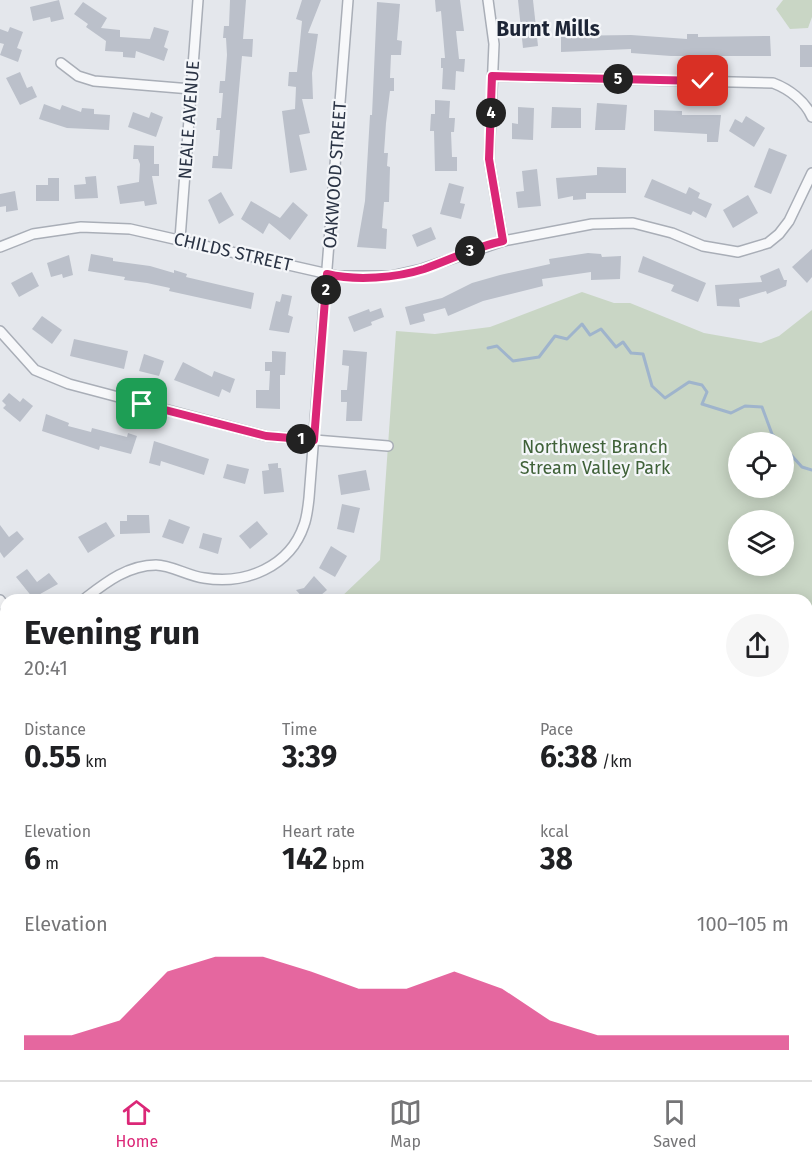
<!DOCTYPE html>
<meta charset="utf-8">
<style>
:root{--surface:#fff;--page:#f6f6f6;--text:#202124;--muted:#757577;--line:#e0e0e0;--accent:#db2777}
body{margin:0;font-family:"Fira Sans",sans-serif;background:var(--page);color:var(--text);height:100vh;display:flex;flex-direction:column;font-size:22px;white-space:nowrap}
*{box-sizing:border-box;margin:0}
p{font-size:20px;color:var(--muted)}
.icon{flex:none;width:33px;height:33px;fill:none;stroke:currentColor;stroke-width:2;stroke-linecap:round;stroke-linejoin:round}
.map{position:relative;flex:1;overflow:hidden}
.sheet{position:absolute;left:0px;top:594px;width:813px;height:486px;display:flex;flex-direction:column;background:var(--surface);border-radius:18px 18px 0 0;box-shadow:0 3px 15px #0003}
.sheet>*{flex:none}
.buttons{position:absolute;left:728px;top:432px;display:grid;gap:12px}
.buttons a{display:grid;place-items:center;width:66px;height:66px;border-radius:50%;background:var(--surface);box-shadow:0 3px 15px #0003;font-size:30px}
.pin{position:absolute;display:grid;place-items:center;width:51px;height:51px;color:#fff;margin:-26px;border-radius:12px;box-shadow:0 3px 9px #0006}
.km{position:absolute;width:30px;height:30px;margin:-15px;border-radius:50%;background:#222;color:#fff;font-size:16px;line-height:30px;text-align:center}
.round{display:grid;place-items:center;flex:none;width:63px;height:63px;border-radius:32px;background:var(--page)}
.head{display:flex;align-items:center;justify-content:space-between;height:102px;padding:0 24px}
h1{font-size:33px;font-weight:700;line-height:45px}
.figures{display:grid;grid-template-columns:repeat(3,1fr);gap:9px;height:102px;padding:6px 24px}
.figures div{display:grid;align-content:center}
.figures b{font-size:30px;font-weight:700}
.figures small{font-size:16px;font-weight:400}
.figures p{font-size:16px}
.chart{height:168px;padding:12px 24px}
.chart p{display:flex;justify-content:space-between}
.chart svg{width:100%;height:108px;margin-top:6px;fill:var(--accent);opacity:.7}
.dock{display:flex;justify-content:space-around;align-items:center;height:84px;border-top:2px solid var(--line);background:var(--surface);font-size:16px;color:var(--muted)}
.dock a{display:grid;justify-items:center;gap:3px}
.dock .on{color:var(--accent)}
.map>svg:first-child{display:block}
.green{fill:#c9d6c5;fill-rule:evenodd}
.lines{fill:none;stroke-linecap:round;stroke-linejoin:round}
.stream{stroke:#9fb4cc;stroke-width:3}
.building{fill:#bbc0ca}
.minor-casing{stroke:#a9aeb7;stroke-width:12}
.minor{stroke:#f7f8fa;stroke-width:9}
.route-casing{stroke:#fff;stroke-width:12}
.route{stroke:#db2777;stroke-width:8}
.labels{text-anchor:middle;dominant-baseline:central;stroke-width:4.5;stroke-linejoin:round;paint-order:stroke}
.street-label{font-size:18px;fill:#2b3445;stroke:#f4f6f9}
.park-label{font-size:18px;fill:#3f6138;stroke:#f4f6f9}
.quarter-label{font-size:21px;font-weight:bold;fill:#1d2536;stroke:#f4f6f9}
</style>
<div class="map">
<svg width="812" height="1080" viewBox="0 0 812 1080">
<rect width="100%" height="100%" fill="#e4e7ec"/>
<!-- green -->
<g class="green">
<path d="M783 0H812V17L808 28 790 29 776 9Z"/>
<path d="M582 292 614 303H630L704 333 761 343 779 336 812 310V1003L807 999V600H338L380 560 396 331 435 334 490 327ZM738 442H783V488H738ZM738 520H783V566H738Z"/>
<path d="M0 990H6V1074H656L652 1080H0Z"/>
</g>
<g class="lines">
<!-- stream -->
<g class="stream">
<path d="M488 348 497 346 513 361 539 357 555 336 567 339 582 324 590 335 601 329 616 347 623 342 631 353 643 354 652 386 665 398 689 382 702 385 707 392 702 404 731 413 745 406 762 407 772 434 780 442"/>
<path d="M783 446 802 467 812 470"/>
</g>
</g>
<!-- building -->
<g class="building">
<path d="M59 0 64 19 51 22 50 17 33 21 30 7Z"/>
<path d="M230 0H246L243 39H253L252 57 242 56 232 169 212 168 213 156H218L220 130H216L217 118H221L223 93H219L220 81H225L227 55 226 38H223L224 26H229Z"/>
<path d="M302 0H321L308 33 318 34 312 73 313 99H302L310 133 299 135 307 170 290 173 282 111 295 109 296 87 288 86 289 72H297L302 21 296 19Z"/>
<path d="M435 0H460L464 31H456L459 59H465L464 72 456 71 455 90 442 89 443 68H441V58H445L441 11 436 12Z"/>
<path d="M518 0H533L538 46 523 48Z"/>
<path d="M83 2 107 18 101 28 120 30V37L150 39 154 27 169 31 164 47 168 49 164 61 136 51 135 58 123 57V52L105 51 106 41 86 27 88 24 74 14Z"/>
<path d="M377 2 400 4 397 40 402 41 401 55H391L390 78H394V91H390L386 123 384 153H388L387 166 390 167 389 202H384L382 228 387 229 386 249 357 247 365 201 370 115H372Z"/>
<path d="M10 27 23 32 17 48 22 50 18 62 0 55 4 44 0 43V29L8 32Z"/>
<path d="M687 34H698V37L770 36 771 56H671L631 53V49L561 52V36L631 35 687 39Z"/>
<rect x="800" y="45" width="12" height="22"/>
<path d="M20 72 27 88 32 86 37 97 20 105 6 78Z"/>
<path d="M435 100 450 101 449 118H455L454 132H451L452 157H457V171H435L434 131H430L431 114H435Z"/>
<path d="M597 103 627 105 625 130H595Z"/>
<path d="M44 104 60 110 62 105 81 112 82 108 94 109V114L110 115 109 130 67 128 39 119Z"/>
<path d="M518 107 534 108 533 140 512 139V123L518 124Z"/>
<path d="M552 107 581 108V128H551Z"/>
<path d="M654 110 682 111V115H721L718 142H707V134L654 131Z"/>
<path d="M133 112 149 118 151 112 163 117 156 137 128 127Z"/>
<path d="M746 116 765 128 754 147 729 131 735 119 742 123Z"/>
<path d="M134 145 154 146V164H159V176H152L157 204 145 206 144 201 120 204 117 186 139 182 140 164 138 159H133Z"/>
<path d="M769 148 787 155 771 194 754 187Z"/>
<path d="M597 167 626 168V193H586V199L573 200V196L558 199 556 178 597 175Z"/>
<path d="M537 169 541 206 518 208 516 192 524 191 522 171Z"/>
<path d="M96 176 98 198 75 199 74 185 86 184 85 177Z"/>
<path d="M48 178H59V201H36V185H48Z"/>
<path d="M652 179 686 194 689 187 700 193 698 198 712 204 706 218 693 211 691 215 644 197Z"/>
<path d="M449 183 464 187 460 203 465 204 461 219 440 214Z"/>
<path d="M15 191 18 210 6 212V206L0 207V194Z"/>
<path d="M221 192 234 215 219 224 208 200Z"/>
<path d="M748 195 758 213 733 228 723 210Z"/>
<path d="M251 201 280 218 293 202 308 215 290 240 269 223 263 234 241 219Z"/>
<path d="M431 227 436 239 417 247 412 235Z"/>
<path d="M812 249V277L807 283 792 267Z"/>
<path d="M588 253 601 254 602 257 621 256 620 279 591 280V272L542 279 543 286 483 301 448 316 445 308 423 314 425 321 410 325 405 307 442 298 472 283 500 275 550 264 549 259Z"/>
<path d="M91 254 113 258V261L150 266 174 273V270L187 274 186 277 254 293 251 309 169 291 170 288 147 283 124 280 125 277 88 271Z"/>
<path d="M69 255 73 275 63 278 62 274 51 277 47 263Z"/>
<path d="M643 256 706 283 698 302 671 291 674 285 638 272Z"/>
<path d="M779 268 784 280H787L786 286 767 294 766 291 739 299 740 307 717 306 715 285 762 282 760 276Z"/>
<path d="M32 272 39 286 19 297 11 283Z"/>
<path d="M282 294 292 296 288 315 293 317 289 333 269 330 276 301 280 302Z"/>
<path d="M381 308 384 317 371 322 372 325 354 332 348 317 369 309 370 312Z"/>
<path d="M42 316 62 330 52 344 32 329Z"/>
<path d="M74 339 128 351 124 369 70 356Z"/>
<path d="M343 350 367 352 362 421H346L347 402H341V390H347L349 366 342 365Z"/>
<path d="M272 351 286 352 285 375H280V409L256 408V390H269L270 371H265V362H272Z"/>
<path d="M144 354 164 361 159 376 139 371Z"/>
<path d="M183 362 212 377 214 371 235 379 230 393 222 389 219 397 174 380Z"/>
<path d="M9 393 20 402 23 398 33 406 20 422 3 408 6 405 2 401Z"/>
<path d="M46 414 69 423 68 426 91 432 92 428 127 437 128 433 137 436 131 454 100 446 99 450 42 431Z"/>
<path d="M154 441 209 459 204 475 161 461 160 466 149 463Z"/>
<path d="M278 463V468H281L284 492 264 494 262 471 269 470 268 464Z"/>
<path d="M227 464 249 469 245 484 223 478Z"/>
<path d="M366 470 370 490 341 495 338 475Z"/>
<path d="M342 504 360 508 354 533 337 529Z"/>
<path d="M127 515H149L150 533 120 534V521H127Z"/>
<path d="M169 519 190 527 183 544 162 537Z"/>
<path d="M257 521 268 534 250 549 239 536Z"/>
<path d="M106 522 115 536 88 553 78 537Z"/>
<path d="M0 525 9 537 17 531 24 539 4 558 0 552Z"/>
<path d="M203 533 222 538 218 554 199 548Z"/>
<path d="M331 546 347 556 335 577 319 568Z"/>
<path d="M27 569 37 582 49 573 58 584 33 598 16 577Z"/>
<path d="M314 576 327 590 315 600H305L296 590 304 588Z"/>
</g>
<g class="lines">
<defs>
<g id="minor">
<path d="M488 0 494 44 489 159 503 241"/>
<path d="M61 63 78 76 94 81 191 89"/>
<path d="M492 76 773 83C789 89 805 101 812 117"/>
<path d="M180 239 198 0"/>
<path d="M0 247 33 234 81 227 130 229 337 276H391L422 269 503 241 592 224 633 223 672 233 703 246 738 252 768 243 779 234 789 221 812 173"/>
<path d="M0 331 35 370 69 384 266 436 388 446"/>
<path d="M0 600 6 608"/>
<path d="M83 600C104 584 127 565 156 565 171 565 188 576 204 578 245 585 290 567 304 525 307 517 308 507 309 498L348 0"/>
<path d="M0 665 6 660"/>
<path d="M0 862 6 865"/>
<path d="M766 1074 773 1080"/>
</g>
</defs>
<!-- minor casing -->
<use href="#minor" class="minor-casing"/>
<!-- minor -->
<use href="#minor" class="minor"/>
</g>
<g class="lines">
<defs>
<path id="route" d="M142 404 266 436 314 440 327 274C356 281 396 278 424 269 450 260 475 247 503 241L489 159 492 76 703 81"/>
</defs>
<!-- route casing -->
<use href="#route" class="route-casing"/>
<!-- route -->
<use href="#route" class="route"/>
</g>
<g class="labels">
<!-- street labels -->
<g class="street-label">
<text transform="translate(189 120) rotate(-86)">NEALE AVENUE</text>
<text transform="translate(335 175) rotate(-86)">OAKWOOD STREET</text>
<text transform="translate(233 252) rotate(13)">CHILDS STREET</text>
</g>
<!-- park labels -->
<g class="park-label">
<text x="595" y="447">Northwest Branch<tspan x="595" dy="21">Stream Valley Park</tspan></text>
</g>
<!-- quarter labels -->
<g class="quarter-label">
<text x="548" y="29">Burnt Mills</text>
</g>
</g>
</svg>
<div class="buttons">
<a><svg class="icon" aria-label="locate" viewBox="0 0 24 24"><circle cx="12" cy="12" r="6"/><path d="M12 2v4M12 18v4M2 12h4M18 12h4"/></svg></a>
<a><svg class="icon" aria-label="layers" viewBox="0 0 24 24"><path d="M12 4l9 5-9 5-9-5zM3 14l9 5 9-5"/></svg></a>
</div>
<div class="pin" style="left:142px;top:404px;background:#1e9e55"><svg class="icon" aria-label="arrive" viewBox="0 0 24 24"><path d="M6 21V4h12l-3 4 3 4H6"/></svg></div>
<div class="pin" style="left:703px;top:81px;background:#d93025"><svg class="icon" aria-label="check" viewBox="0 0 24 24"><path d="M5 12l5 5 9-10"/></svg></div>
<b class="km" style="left:301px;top:439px">1</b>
<b class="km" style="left:326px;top:290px">2</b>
<b class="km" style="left:470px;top:251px">3</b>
<b class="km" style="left:491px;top:113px">4</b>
<b class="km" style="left:618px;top:79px">5</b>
<section class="sheet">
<div class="head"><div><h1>Evening run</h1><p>20:41</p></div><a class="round"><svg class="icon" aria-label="share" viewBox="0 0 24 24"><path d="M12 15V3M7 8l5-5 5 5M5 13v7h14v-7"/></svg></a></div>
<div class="figures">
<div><p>Distance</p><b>0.55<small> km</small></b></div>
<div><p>Time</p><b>3:39</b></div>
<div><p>Pace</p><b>6:38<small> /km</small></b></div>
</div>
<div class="figures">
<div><p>Elevation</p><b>6<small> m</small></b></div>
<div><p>Heart rate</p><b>142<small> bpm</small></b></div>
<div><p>kcal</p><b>38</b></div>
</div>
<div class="chart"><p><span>Elevation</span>100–105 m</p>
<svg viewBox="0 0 160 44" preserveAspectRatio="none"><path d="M0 44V38L10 38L20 32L30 12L40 6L50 6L60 12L70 19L80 19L90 12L100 19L110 32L120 38L130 38L140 38L150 38L160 38V44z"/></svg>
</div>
</section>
</div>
<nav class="dock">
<a class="on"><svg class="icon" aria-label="home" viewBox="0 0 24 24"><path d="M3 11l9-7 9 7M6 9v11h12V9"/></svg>Home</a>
<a><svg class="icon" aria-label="map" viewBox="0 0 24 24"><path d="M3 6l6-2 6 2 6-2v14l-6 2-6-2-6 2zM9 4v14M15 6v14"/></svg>Map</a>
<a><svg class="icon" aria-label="saved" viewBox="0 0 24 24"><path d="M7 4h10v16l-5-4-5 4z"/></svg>Saved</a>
</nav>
